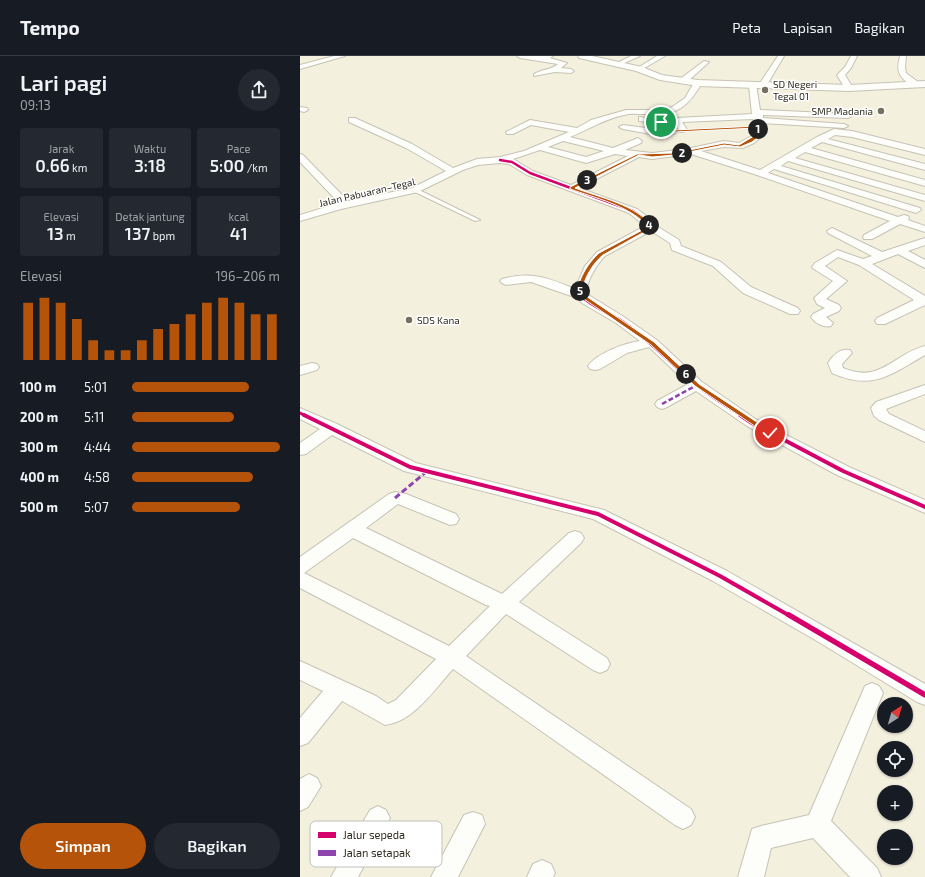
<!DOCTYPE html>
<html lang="id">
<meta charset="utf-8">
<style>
:root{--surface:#171b24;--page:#242831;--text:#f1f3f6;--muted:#9ea1a6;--line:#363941;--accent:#b45309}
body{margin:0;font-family:"Exo 2",sans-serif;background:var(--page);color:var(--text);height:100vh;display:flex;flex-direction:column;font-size:15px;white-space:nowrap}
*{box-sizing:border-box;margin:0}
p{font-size:13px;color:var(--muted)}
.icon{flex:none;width:22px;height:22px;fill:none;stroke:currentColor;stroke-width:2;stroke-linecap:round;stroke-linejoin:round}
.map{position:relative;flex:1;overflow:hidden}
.panel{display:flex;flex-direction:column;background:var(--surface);width:300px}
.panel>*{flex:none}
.needle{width:26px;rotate:37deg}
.fabs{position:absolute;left:577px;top:641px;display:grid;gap:8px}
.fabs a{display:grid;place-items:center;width:36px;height:36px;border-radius:50%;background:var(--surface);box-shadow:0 1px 3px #0004;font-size:20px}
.pin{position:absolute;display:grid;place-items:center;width:34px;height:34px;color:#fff;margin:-17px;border:2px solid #fff;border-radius:50%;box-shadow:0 1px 4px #0007}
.km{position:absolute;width:20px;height:20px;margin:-10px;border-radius:50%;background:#222;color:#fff;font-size:11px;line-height:20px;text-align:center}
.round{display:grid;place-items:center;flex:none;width:42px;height:42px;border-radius:21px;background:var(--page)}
.head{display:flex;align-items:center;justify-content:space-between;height:68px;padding:0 20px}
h1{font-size:22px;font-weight:600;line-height:30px}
.stats{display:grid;grid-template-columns:repeat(3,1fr);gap:6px;height:68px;padding:4px 20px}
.stats div{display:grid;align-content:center;border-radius:4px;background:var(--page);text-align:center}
.stats b{font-size:17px;font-weight:600}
.stats small{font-size:11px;font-weight:400}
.stats p{font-size:11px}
.chart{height:112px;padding:8px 20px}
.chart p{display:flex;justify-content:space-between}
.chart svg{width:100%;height:72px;margin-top:4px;stroke:var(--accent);stroke-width:6}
.button{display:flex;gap:8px;margin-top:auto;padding:8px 20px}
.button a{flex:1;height:46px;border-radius:24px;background:var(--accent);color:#fff;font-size:16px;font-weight:600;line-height:46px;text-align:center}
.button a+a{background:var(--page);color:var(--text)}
ul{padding:0 20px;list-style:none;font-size:13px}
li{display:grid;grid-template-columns:64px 48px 1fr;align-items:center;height:30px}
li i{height:10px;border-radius:5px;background:var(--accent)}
header{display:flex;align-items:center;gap:24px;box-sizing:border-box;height:56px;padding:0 20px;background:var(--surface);border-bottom:1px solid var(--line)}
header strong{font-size:19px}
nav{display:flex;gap:22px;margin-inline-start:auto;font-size:14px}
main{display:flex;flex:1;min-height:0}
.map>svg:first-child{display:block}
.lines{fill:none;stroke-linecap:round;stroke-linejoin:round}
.service-casing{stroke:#c6c3b5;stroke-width:2}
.minor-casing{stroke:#c6c3b5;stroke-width:2}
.tertiary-casing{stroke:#c6c3b5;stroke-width:2}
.service{fill:#fdfdfa;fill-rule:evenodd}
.minor{fill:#fdfdfa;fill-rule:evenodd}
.tertiary{fill:#fdfdfa;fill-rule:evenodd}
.quiet-far1{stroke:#8e44ad;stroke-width:2.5;stroke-dasharray:5 2.5;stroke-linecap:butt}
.quiet{stroke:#8e44ad;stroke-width:3;stroke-dasharray:6 3;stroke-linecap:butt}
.cycleway-far3-casing{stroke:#fff;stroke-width:4}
.cycleway-far2-casing{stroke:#fff;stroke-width:5}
.cycleway-far1-casing{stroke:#fff;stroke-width:6}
.cycleway-casing{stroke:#fff;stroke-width:8}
.cycleway-far3{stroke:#d6006c;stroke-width:2.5}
.cycleway-far2{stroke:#d6006c;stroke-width:3}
.cycleway-far1{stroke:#d6006c;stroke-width:4}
.cycleway{stroke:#d6006c;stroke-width:5.5}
.route{fill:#b45309;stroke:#fff}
.poi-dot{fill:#747162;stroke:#fff;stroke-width:1.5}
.labels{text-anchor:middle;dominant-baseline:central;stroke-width:3;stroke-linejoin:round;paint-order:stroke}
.far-poi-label{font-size:10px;fill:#2f2c1f;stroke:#fff;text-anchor:start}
.far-street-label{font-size:10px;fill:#2f2c1f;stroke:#fff}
.key{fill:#fff;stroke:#c1c0bc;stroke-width:1}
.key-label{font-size:11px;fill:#2f2c1f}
</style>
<header>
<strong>Tempo</strong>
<nav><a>Peta</a><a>Lapisan</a><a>Bagikan</a></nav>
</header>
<main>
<section class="panel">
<div class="head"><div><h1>Lari pagi</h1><p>09:13</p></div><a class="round"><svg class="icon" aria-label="share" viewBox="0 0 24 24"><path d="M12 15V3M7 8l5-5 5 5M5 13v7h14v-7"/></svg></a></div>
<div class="stats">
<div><p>Jarak</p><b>0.66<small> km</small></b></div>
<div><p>Waktu</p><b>3:18</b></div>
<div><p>Pace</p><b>5:00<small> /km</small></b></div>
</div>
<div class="stats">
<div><p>Elevasi</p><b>13<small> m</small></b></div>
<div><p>Detak jantung</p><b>137<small> bpm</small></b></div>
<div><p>kcal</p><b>41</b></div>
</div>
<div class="chart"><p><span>Elevasi</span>196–206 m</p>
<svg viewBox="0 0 160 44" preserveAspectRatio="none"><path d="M5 44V9M15 44V6M25 44V9M35 44V19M45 44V32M55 44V38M65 44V38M75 44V32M85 44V25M95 44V22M105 44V16M115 44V9M125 44V6M135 44V9M145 44V16M155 44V16"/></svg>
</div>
<ul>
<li><b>100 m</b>5:01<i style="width:79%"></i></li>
<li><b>200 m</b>5:11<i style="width:69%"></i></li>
<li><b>300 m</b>4:44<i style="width:100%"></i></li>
<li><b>400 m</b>4:58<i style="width:82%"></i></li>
<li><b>500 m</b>5:07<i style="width:73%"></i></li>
</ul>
<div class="button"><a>Simpan</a><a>Bagikan</a></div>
</section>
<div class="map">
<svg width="625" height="821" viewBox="0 0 625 821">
<rect width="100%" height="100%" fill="#f4f0de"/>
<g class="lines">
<defs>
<path id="service" d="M113 133H117L180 164 175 165 113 135Z"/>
<g id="minor">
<path d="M34 0H45L0 13V9Z"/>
<path d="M217 0H253L250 2 267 7 261 12 271 13 274 15 271 17 255 16 234 20V18C242 13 251 14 258 8L220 2Z"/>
<path d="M331 0H340L320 9 315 8Z"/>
<path d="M357 0H365L341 14 336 13Z"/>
<path d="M478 0H484L465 32H459L458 30Z"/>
<path d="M551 0H557L551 12 545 19 553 32 549 34H546L537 19 545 11Z"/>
<path d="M600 0H606L605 11 606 17 618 26V30C613 30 612 29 608 27 597 19 597 12 600 0Z"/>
<path d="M404 5 409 6 386 27H380V23Z"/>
<path d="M395 25H401L402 27C385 55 377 58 345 58 338 58 330 57 324 59 304 63 288 74 270 81L313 92 338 82 342 85 341 87 325 94 352 97 386 93 424 85 439 87 455 78 453 63 382 66 387 74 383 76H380L373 64 377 62 452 58 449 30 450 28H456L460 54 548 58 552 60 548 62 463 59V62L544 68 548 70 544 72 462 67 463 79 454 87 443 92 424 91 401 95 460 114 517 81 534 73 552 75 625 93V99L552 81 535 79 528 83 625 108V114L522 86 511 92 625 124V130L505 96 495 102 625 139V145L488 105 481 110 620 152 621 154 616 157 474 113 468 117 598 161 604 159 608 160 609 162 608 164 625 170V176L600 168 572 183H564L563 181 564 179 590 165 457 119 391 98 352 103 339 101 279 132 337 153 348 161 355 169 379 184 381 190 421 206 451 231 498 252 500 255 498 258H490L443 237 413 210 372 194 370 187 351 175 305 200C297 208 285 227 287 238L324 261 357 284 402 326 457 364 549 411 625 444V457L537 419 447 370 396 335 367 351 362 353 357 351 355 348 357 345 388 328 349 291 327 297 300 313 295 314 290 313 288 310C297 297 325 287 340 285L316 267 282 247 277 242 231 226 206 229 202 227 200 225 202 223C232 215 248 222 275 233L285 210 297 196 345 170 329 157 227 119 209 108 200 107 178 109 163 114 118 136 41 153 0 165V159L39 147 0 106V98L3 99 48 145 112 132 146 115 106 92 49 66V62H55L112 88 153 112 177 103 200 101 224 95 269 76 231 69 213 78H207L206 76 230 64 277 72 291 64 326 54H365L372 51 385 42ZM263 85 304 95 286 101 248 91ZM240 94 286 107 315 98 328 100 271 129 233 115 213 103Z"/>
<path d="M0 51 7 52 8 54 4 56 0 55Z"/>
<path d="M339 61 364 64 379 75 367 81 323 73 319 71 323 69 369 75 359 68 339 65Z"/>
<path d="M532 172 582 196 625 182V189L608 195 625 204V212L598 198 572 208 625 240V249L585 268H577L575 265 577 262 614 244 559 209 538 201 525 210 547 225 526 243 539 249 541 252 539 255 526 261 533 267 531 270C524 272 515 267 511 261L513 258 525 252 517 248 514 242 533 225 514 213 512 211 515 207 537 194 563 203 572 200 528 177 527 175Z"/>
<path d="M625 290V299C590 319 573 335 532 317L528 307C533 299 540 292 550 294L552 297 542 308 543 312C581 328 593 298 625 290Z"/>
<path d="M12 307 17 308 19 311 17 314 0 319V310Z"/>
<path d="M625 329V338L586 353 589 358 625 375V386L579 364 574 360 571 352 576 346Z"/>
<path d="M0 352 37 368 116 407 304 454 427 515 625 628V649L617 646 517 585 413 525 293 463 104 415 32 379 6 398 0 399V387L20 373 0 363Z"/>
<path d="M95 436 106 438 156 458 159 463 156 468 150 469 98 448 66 472 202 538 269 477 275 475 281 477 284 482 281 487 219 546 307 602 310 608 307 614 300 617 293 614 206 558 166 600 391 753 395 761 391 769 383 773 375 769 153 613C134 634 113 666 85 669L42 645 8 687 0 690V662L23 635 0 624V605L76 640 88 648 96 644 136 603 0 532V501L89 438ZM53 482 186 549 190 550 149 590 4 517Z"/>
<path d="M572 627 579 630 583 637 531 765 577 812 581 821H550L513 782 471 792 464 821H438L452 773 461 770 509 759 565 630Z"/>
<path d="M9 718 17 722 21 730 8 751 0 755V723Z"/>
<path d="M78 750 86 754 90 762 58 821H31L70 754Z"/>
<path d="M173 756 182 759 185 768 158 821H131L164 759Z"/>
<path d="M242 804 251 808 255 817 253 821H227L233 808Z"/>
</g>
<path id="tertiary" d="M278 0H292L342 11 362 19 398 24 549 29 625 25V31L549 35 398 30 360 24 336 15 279 2Z"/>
</defs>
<!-- service casing -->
<use href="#service" class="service-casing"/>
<!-- minor casing -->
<use href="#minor" class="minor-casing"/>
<!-- tertiary casing -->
<use href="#tertiary" class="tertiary-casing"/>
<!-- service -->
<use href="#service" class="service"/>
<!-- minor -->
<use href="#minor" class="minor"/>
<!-- tertiary -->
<use href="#tertiary" class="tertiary"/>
<!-- quiet-far1 -->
<path class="quiet-far1" d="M362 348 397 329"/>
<!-- quiet -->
<path class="quiet" d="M95 442 126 416"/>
<defs>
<path id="cycleway-far3" d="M200 104 212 106 230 117 333 155 344 163 351 171 301 198 293 207"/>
<g id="cycleway-far2">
<path d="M293 206C289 212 277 233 281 239 287 248 310 258 320 264 349 283 370 307 397 329 410 340 427 350 442 360"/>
<path d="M0 357 6 360"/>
</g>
<g id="cycleway-far1">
<path d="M4 359 110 411 298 458 420 520 490 560"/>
<path d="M440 359 452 367 543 415 625 451"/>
</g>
<path id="cycleway" d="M489 559 625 639"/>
</defs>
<!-- cycleway-far3 casing -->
<use href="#cycleway-far3" class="cycleway-far3-casing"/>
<!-- cycleway-far2 casing -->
<use href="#cycleway-far2" class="cycleway-far2-casing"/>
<!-- cycleway-far1 casing -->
<use href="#cycleway-far1" class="cycleway-far1-casing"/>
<!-- cycleway casing -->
<use href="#cycleway" class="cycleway-casing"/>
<!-- cycleway-far3 -->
<use href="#cycleway-far3" class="cycleway-far3"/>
<!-- cycleway-far2 -->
<use href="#cycleway-far2" class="cycleway-far2"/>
<!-- cycleway-far1 -->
<use href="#cycleway-far1" class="cycleway-far1"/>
<!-- cycleway -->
<use href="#cycleway" class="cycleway"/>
</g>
<!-- route -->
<path class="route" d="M360 65 375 74 457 70 459 71 461 79 452 86 440 91 424 89 374 99 352 101 339 99 275 132C301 142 335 148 353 171L303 199C293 207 281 226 283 238L354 286 399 328 472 376V379H468L395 330 351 289 278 239C276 225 289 206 299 197L348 171C331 150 295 142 270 133V131L337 98 374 97 424 87 439 89 457 78 456 72 375 76Z"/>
<!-- markers -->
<g class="poi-dot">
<circle cx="465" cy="34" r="4"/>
<circle cx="581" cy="55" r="4"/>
<circle cx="109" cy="264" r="4"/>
</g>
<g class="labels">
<!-- far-poi labels -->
<g class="far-poi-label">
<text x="473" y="28">SD Negeri<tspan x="473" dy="12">Tegal 01</tspan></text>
<text x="573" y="55" text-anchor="end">SMP Madania</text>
<text x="117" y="264">SDS Kana</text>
</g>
<!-- far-street labels -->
<g class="far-street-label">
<text transform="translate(67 136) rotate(-13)">Jalan Pabuaran–Tegal</text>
</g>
</g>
<!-- legend -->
<rect x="10" y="765" width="132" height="46" rx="6" class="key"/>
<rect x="18" y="776" width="18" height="6" fill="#d6006c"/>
<rect x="18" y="794" width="18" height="6" fill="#8e44ad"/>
<g class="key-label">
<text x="43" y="783">Jalur sepeda</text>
<text x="43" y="801">Jalan setapak</text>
</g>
</svg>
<div class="fabs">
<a><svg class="needle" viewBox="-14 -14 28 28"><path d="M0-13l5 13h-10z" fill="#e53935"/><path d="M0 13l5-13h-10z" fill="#9ea1a6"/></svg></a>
<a><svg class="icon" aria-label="locate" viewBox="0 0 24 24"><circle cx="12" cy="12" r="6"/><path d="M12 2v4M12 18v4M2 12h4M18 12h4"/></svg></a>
<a>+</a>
<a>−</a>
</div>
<div class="pin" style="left:361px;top:66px;background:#1e9e55"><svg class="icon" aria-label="arrive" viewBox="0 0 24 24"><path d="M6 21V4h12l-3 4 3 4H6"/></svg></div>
<div class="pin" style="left:470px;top:377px;background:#d93025"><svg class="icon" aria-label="check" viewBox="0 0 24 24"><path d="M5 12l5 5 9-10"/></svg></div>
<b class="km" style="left:458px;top:73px">1</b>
<b class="km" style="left:382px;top:97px">2</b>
<b class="km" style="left:287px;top:124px">3</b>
<b class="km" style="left:349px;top:169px">4</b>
<b class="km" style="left:280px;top:235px">5</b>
<b class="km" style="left:386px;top:318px">6</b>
</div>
</main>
